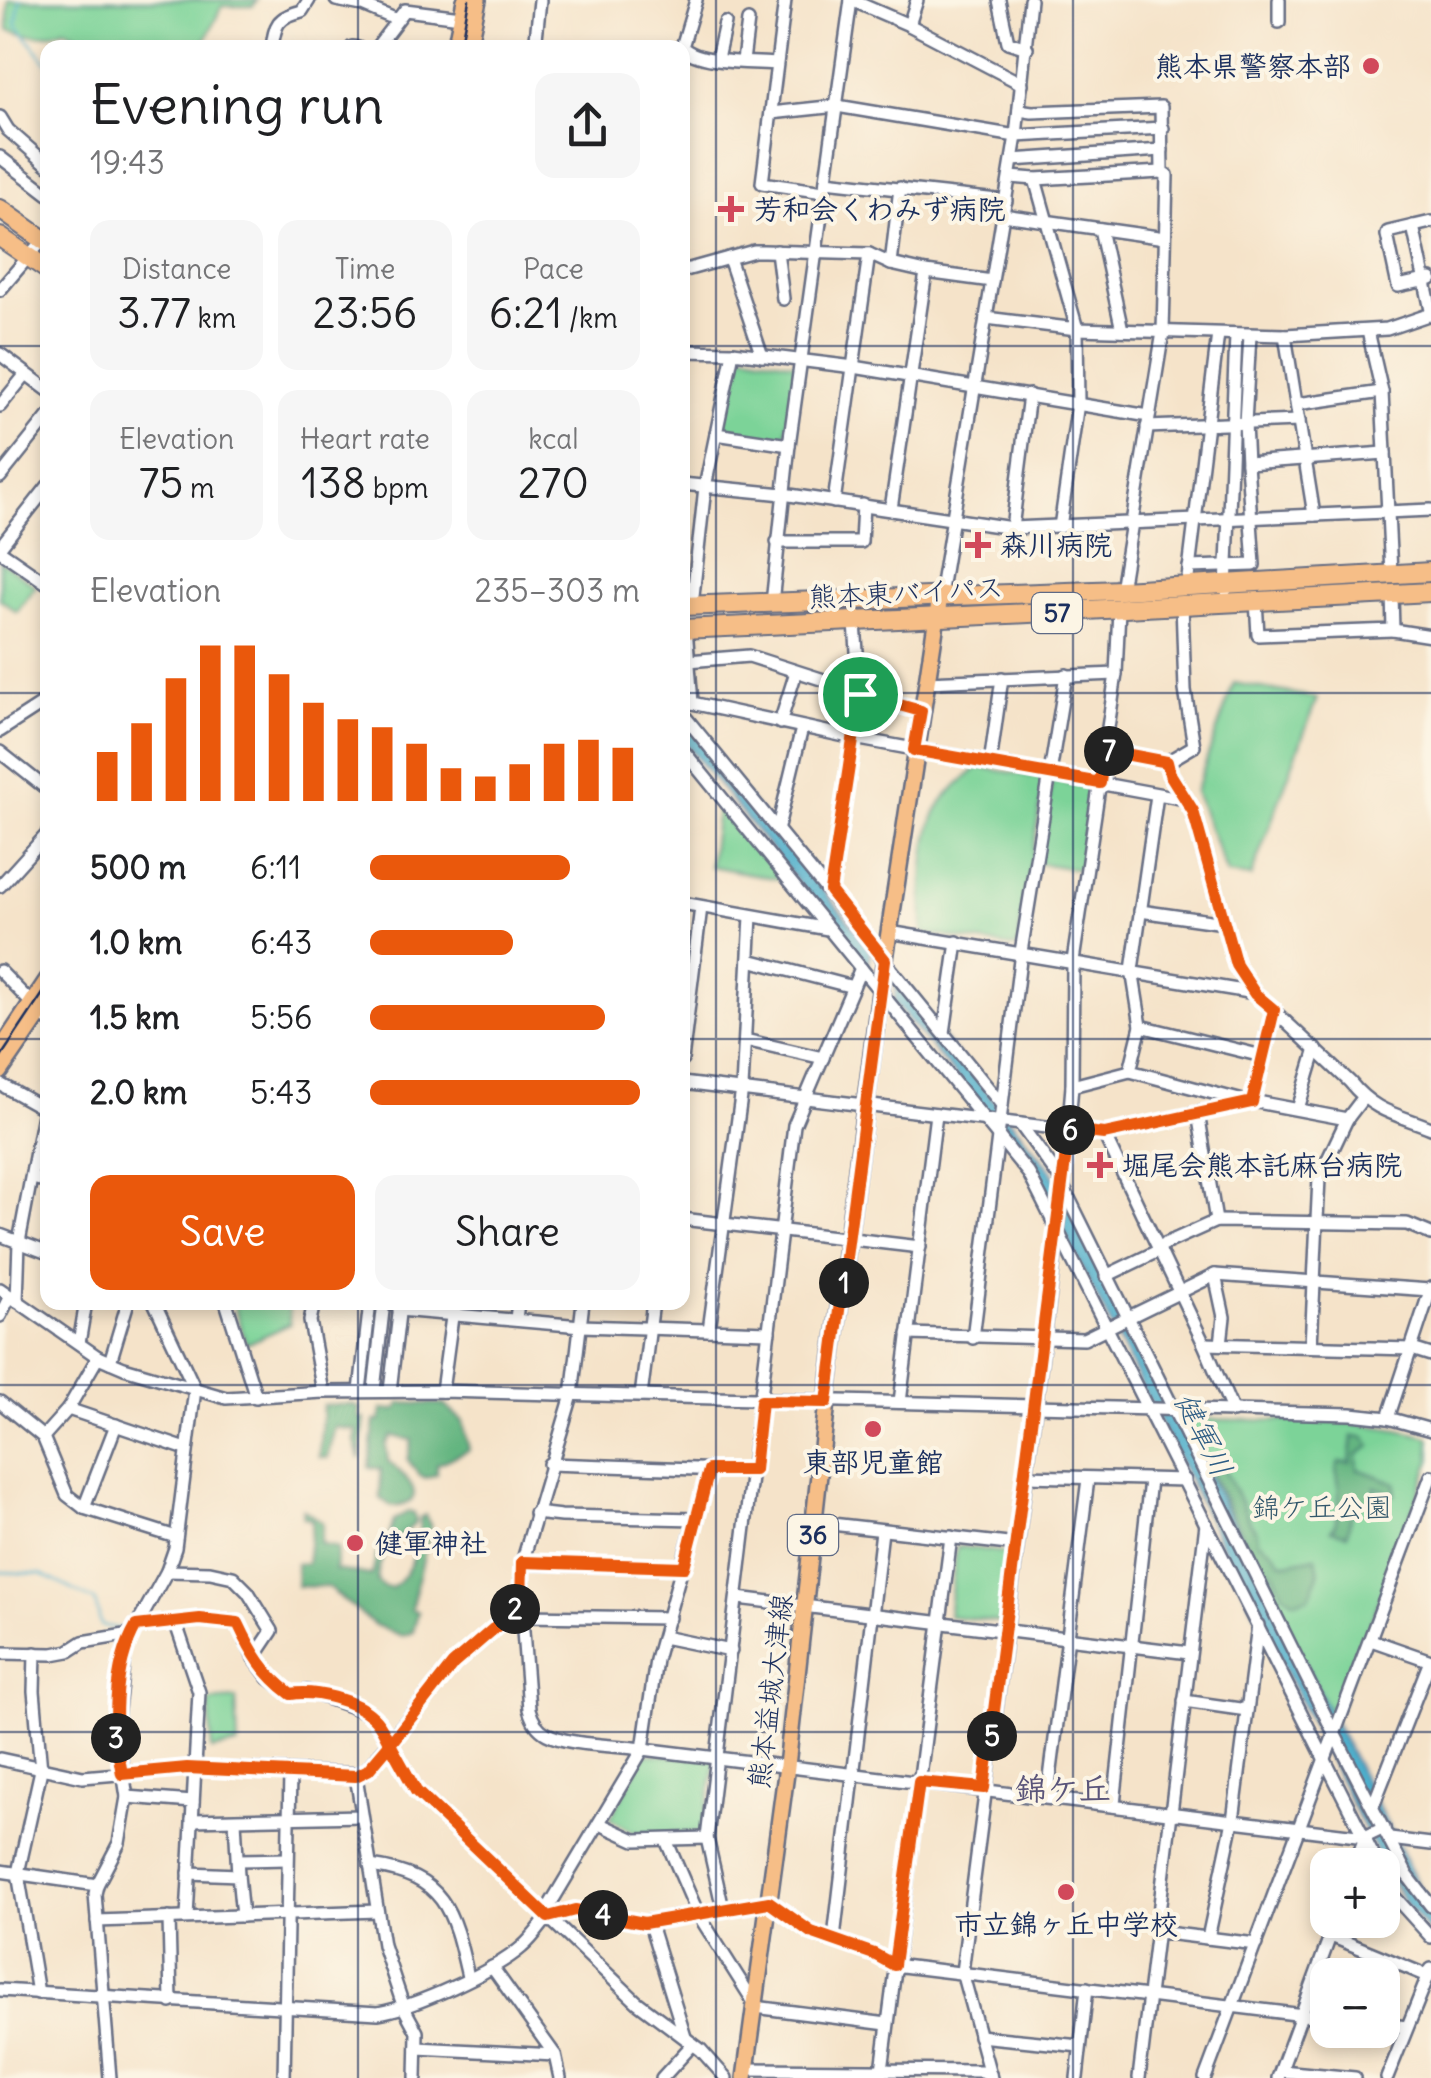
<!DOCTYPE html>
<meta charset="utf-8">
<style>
:root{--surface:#fff;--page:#f6f6f6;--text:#202124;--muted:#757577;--accent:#ea580c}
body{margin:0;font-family:Delius,"Klee One",sans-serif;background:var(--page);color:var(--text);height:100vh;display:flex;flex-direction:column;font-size:38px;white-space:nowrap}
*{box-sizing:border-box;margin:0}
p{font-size:32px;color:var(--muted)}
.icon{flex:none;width:55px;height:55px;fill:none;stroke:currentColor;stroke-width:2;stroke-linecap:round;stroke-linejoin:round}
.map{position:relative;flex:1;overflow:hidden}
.panel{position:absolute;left:40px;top:40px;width:650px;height:1270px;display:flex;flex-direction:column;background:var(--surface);border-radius:20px;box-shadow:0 5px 15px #0003}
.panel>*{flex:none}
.fabs{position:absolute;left:1310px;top:1848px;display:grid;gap:20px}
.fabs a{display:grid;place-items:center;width:90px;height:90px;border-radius:20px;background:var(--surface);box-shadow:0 5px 15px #0003;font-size:50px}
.pin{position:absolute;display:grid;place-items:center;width:85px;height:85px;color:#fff;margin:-42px;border:5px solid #fff;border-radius:50%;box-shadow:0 2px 10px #0007}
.km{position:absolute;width:50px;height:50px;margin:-25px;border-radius:50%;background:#222;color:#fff;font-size:28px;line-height:50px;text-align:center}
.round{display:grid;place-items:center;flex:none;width:105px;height:105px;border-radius:20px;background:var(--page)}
.overview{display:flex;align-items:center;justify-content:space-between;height:170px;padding:0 50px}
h1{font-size:55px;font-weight:600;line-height:75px}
.metrics{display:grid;grid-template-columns:repeat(3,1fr);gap:15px;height:170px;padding:10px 50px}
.metrics div{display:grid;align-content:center;border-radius:20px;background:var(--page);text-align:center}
.metrics b{font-size:42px;font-weight:600}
.metrics small{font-size:28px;font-weight:400}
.metrics p{font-size:28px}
.chart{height:280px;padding:20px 50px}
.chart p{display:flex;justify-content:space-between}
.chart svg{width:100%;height:180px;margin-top:10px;stroke:var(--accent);stroke-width:6}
.button{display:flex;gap:20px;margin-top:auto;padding:20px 50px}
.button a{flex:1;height:115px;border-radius:20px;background:var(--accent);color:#fff;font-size:40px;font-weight:600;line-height:115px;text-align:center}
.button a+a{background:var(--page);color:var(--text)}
ul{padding:0 50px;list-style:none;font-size:32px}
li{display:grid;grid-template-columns:160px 120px 1fr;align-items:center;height:75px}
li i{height:25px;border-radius:12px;background:var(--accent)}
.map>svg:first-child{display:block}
.green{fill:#7bd398;stroke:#4b817b;stroke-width:2.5}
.forest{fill:#64b580;stroke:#40726f;stroke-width:2.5}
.water{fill:#4dafcc;stroke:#346f95;stroke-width:2.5}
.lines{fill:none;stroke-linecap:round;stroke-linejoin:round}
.stream{stroke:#4dafcc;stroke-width:2.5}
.minor-casing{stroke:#676e83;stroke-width:16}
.major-casing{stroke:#676e83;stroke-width:20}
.highway-casing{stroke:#676e83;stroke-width:22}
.minor{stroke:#fff;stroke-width:11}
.major{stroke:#f6be87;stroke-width:15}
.highway{stroke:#f6be87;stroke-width:18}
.tram{stroke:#1b2f5e;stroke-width:2.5}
.route-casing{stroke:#fff;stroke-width:20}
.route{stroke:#ea580c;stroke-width:12}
.grid{fill:none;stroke:#1b2f5e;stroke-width:2.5;stroke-opacity:0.55}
.poi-dot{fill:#d1495b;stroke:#fcf5e5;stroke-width:4}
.labels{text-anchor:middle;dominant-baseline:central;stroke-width:8;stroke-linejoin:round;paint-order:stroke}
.shield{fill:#fcf5e5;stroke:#5e6a86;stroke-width:2.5}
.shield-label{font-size:25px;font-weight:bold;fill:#1b2f5e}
.poi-label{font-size:28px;font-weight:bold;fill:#1b2f5e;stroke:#fcf5e5;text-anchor:start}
.street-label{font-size:28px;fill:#1b2f5e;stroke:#fcf5e5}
.park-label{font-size:28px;fill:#33586c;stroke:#fcf5e5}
.water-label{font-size:30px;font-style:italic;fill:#2c5c84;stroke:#fcf5e5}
.quarter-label{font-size:32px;font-weight:bold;fill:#5a557a;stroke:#fcf5e5}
</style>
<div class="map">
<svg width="1431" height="2078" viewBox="0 0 1431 2078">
<rect width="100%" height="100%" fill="#fcf5e5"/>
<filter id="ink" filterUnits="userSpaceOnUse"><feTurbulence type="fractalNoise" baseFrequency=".01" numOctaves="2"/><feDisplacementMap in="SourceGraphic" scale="20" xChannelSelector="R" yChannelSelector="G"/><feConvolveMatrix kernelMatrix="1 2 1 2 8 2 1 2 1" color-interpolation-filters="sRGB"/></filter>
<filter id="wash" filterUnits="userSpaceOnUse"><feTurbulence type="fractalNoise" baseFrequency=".0048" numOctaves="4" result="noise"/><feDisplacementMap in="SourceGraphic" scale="40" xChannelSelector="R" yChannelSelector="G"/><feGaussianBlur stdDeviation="2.25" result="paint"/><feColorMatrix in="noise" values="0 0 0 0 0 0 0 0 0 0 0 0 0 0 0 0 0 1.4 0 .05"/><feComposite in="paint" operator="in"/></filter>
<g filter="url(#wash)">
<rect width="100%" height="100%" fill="#f5e3c9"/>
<!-- green -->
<g class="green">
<path d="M8 0H257L253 6H222L202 47H104L65 29C43 38 30 36 8 30Z"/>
<path d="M737 352 798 364 785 440 722 433Z"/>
<path d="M0 561 36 586 17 612 0 599Z"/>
<path d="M1234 683 1317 698 1251 877 1227 874 1195 792Z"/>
<path d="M978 767 1045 778 1017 948 923 933C922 899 921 836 939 807 947 792 965 779 978 767Z"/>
<path d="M1052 780 1095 788 1080 870 1038 863Z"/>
<path d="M718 802 784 880 710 866Z"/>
<path d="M233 1303H288L290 1324 246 1344Z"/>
<path d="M1187 1419C1268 1421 1351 1416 1429 1437L1431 1460 1338 1711 1330 1716 1184 1425Z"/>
<path d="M957 1546 1008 1553 1000 1622 948 1616Z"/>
<path d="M236 1699 238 1745 212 1750 209 1701Z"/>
<path d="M645 1754 716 1759 702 1833 639 1835 610 1819Z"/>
</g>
<!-- forest -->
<g class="forest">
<path d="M401 1403 443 1404 463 1421 469 1450 437 1464V1474L426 1478 419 1475 408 1460 412 1440 392 1436 386 1445 388 1461C406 1476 434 1502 392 1507L380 1498 381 1469 369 1467 375 1421H380L382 1409 397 1410Z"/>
<path d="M351 1404 360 1408 359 1418 365 1419 360 1459 355 1441 357 1430 335 1427 327 1458 319 1457 323 1405Z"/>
<path d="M1353 1436 1365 1437 1371 1446 1357 1455 1358 1469 1396 1483 1395 1495 1375 1487 1374 1503 1360 1505 1352 1512 1347 1534 1331 1530C1341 1519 1340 1484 1336 1470L1339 1462 1350 1463Z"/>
<path d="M1212 1459 1219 1460C1230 1480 1240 1499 1249 1520 1253 1529 1258 1530 1258 1541L1273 1551 1280 1561 1287 1563 1316 1557 1319 1574 1309 1597 1295 1601 1283 1594 1274 1573 1255 1561 1207 1465Z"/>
<path d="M303 1509 323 1523 320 1543 338 1548 335 1570 372 1575C376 1561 376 1543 389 1536L394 1520 409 1511 414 1513 416 1523C395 1541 379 1551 377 1581L383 1587 392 1588C412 1573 421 1542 420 1518L425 1515 431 1527 411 1609 418 1612 413 1632 402 1636 375 1625 327 1587 297 1586 296 1564 307 1563 312 1520 303 1517Z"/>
</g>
<!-- water -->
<g class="water">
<path d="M682 718 871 948 868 969 683 741Z"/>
<path d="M896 981 1052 1171 1431 1910V1934L1403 1901 1380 1860 1040 1185 1008 1139 894 1003Z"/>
</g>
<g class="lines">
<!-- stream -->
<g class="stream">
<path d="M20 0 16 24 48 64"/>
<path d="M129 36 143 48"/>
<path d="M0 1572 41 1574 95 1601 101 1625 119 1629 129 1626"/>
</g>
</g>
</g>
<g filter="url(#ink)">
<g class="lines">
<defs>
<g id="minor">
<path d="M336 0 362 5 395 19"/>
<path d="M696 0 682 47C699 64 752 62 776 64"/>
<path d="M785 0 762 183 824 192"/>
<path d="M851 0 909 25 1022 84"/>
<path d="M999 0 1008 42 1027 48"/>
<path d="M1279 22V0"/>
<path d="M909 25 917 0"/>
<path d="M352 47 358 48"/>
<path d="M272 48C275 24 277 17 302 11L309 0"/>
<path d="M376 48 405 10 461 17"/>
<path d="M535 48 540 0"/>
<path d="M717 59 725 23"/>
<path d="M743 61 748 21"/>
<path d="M1019 110 1032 112 1161 107 1162 172 1167 175 1163 332 1121 590"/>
<path d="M771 113 837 106 1016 136 1163 128"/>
<path d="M0 117 8 130 48 165"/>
<path d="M0 157 48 194"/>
<path d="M1012 160 1162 150"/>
<path d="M1010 177 1035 179 1162 172"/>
<path d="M1035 179 1077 329 1078 403 1060 527"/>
<path d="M826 181 1006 201"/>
<path d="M1003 215 1165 238"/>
<path d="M1431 222 1388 232 1387 235 1398 286 1431 279"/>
<path d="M1413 226 1431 310"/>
<path d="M1100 229 1122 330"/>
<path d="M777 251 783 299"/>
<path d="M729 258 762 356"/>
<path d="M891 264 900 188"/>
<path d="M682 271 754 251H764L869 254 891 264 926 272 992 281"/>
<path d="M0 290 46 236"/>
<path d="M986 318 1077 329 1285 335 1387 329 1431 314"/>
<path d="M1368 331 1382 392 1391 573"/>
<path d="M1285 335 1314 515"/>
<path d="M682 351 733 352 854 367 1149 416"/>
<path d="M0 354 48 390"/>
<path d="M1297 404 1382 392"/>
<path d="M0 406 26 374"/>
<path d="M1147 427 1299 421"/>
<path d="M716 434 789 445"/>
<path d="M1247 463 1245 423 1250 335"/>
<path d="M0 477 48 417"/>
<path d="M682 484 783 494 1012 528 1431 510"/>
<path d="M834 502 869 254"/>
<path d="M891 509 926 272"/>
<path d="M1012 528 1029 395"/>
<path d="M777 542H861L863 505"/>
<path d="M0 547 48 486"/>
<path d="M0 551 48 584"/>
<path d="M1189 567 1254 565 1247 463 1385 453"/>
<path d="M1187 586 1218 334"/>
<path d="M1226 590 1236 335"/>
<path d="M940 596 1016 136 1030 0"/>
<path d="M1256 600 1258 635 1393 630 1392 594"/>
<path d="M772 603 789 445 851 0"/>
<path d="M1182 604 1185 690 1194 746 1167 762 1170 773 1193 811 1236 965 1255 993 1350 1082C1374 1112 1396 1114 1431 1128"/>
<path d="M692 605 705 487 733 352"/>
<path d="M686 628 692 703"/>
<path d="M1393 630 1431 636"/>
<path d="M688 661 749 656 921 711"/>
<path d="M926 682 1116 674"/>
<path d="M692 703 854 738 1185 799"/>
<path d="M682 713 1002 1105"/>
<path d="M780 723 796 672"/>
<path d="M0 731 48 700"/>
<path d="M682 749 1029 1174 1378 1865"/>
<path d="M1104 750 1167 762"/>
<path d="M0 752 48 790"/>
<path d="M990 764 1002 678"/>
<path d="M1157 795 1132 970 1141 1026 1130 1071 1243 1101"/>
<path d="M778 827 802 728"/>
<path d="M0 886 48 833"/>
<path d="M830 891 860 694 855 623"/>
<path d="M682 903 828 929"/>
<path d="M1140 911 1224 923"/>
<path d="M889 932 1255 993"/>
<path d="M749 960 853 987"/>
<path d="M0 971 48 1020"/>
<path d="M1141 1026 1262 1056"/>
<path d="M944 1033 957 942"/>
<path d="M745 1040 823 1058"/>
<path d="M682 1060 701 907"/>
<path d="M682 1083 1104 1134 1252 1101 1347 1119"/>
<path d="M0 1084 48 1111"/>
<path d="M1072 1086 1130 1071"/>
<path d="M1252 1101 1274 1010"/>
<path d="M1298 1109 1316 1049"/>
<path d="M1198 1113 1216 1221"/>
<path d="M1020 1124 1058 1176 1334 1733 1407 1875 1431 1906"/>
<path d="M1104 1134 1204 1344 1233 1412"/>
<path d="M32 1178 48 1182"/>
<path d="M682 1219 920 1247"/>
<path d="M0 1235 48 1253"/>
<path d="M1158 1247 1216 1221 1407 1224 1431 1234"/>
<path d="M1215 1275 1224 1317 1221 1344"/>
<path d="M1106 1276 1160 1250"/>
<path d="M0 1289 98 1357 124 1368 226 1398 323 1392 442 1391 1351 1414 1388 1418 1431 1430"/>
<path d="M17 1301 19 1242 44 1109"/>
<path d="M226 1302 256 1397"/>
<path d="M314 1302 310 1321 323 1392"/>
<path d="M583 1302 572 1395 522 1563 521 1605 529 1709C532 1720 537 1729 547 1734 570 1746 617 1745 643 1749L1365 1837 1384 1828"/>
<path d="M399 1310 581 1326 769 1332"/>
<path d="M0 1316 10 1296"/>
<path d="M516 1319 518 1302"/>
<path d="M709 1330 742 1089 751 916"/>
<path d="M908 1334 1084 1339 1215 1275 1430 1290"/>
<path d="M973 1338 1021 952 1066 675"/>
<path d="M79 1343 86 1302"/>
<path d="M1204 1344 1412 1349 1431 1355"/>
<path d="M1311 1346 1319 1178 1347 1119 1363 1098"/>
<path d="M110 1362 128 1302"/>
<path d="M374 1390 384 1302"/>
<path d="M360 1391 370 1302"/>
<path d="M390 1391 400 1305"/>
<path d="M442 1391 454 1302"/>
<path d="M641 1396 653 1302"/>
<path d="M0 1402 43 1437 67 1495 84 1508 176 1537"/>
<path d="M900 1402 936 1114"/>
<path d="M68 1409 186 1449"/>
<path d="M1388 1418 1431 1288"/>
<path d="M43 1437 68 1409 98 1357"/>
<path d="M549 1464 754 1471"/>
<path d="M1026 1476 1185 1480"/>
<path d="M84 1508 116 1425"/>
<path d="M535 1513 561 1516 697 1519"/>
<path d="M814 1522 1017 1545"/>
<path d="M522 1563 683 1567"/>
<path d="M167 1571 210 1572 233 1577 248 1592 272 1631 254 1658 269 1678 291 1694 307 1691 369 1713 377 1721 416 1791 637 2002 701 2050 726 2078"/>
<path d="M738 1598 1189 1653"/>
<path d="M522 1616 669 1618"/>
<path d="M176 1624 199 1692 187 1917"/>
<path d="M136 1626 200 1619 238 1623 254 1658"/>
<path d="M663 1637 731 1651"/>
<path d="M1371 1640 1431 1661"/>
<path d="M0 1653 53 1654 69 1651 83 1642 131 1634"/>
<path d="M35 1653 34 1691 41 1770 18 1873 38 1993"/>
<path d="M1184 1701 1247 1710"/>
<path d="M0 1759 83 1777 187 1768 363 1774 453 1664 521 1605"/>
<path d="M356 1776 383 1945 404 2008 417 2032 416 2078"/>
<path d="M127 1797 193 1802"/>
<path d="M1051 1797 1049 1786 1088 1479"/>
<path d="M1114 1804 1150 1480"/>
<path d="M1373 1806 1430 1661"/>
<path d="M192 1820 362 1816"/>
<path d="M235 1820 238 1875"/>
<path d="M600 1824 635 1840 707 1838"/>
<path d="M1390 1839 1431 1844"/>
<path d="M666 1840 698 1914 755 2004"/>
<path d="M238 1860 287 1859"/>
<path d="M1355 1865 1365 1837"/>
<path d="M370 1866C446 1876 453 1911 468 1977"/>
<path d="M0 1871 97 1885"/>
<path d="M189 1873 238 1875 242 1916"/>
<path d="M1382 1873 1392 1894 1431 1937"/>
<path d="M723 1909 707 1838 794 1125 861 968"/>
<path d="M548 1917 575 1910 644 1923 769 1902 811 1931 874 1954 894 1965 1328 2018"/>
<path d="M169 1918 171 2002"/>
<path d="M97 1921 377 1911"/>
<path d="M649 1921 685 2037"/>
<path d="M1158 1932 1256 1944"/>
<path d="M1331 1936 1428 1976"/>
<path d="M834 1938 882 1531"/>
<path d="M1208 1938 1233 1821 1258 1625"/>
<path d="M492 1967 555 2055 560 2078"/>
<path d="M0 1990 378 2013C415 2007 493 1972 522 1947 532 1939 540 1927 548 1917V1908L643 1749 656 1660 709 1470"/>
<path d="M755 2007 887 2024"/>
<path d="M1382 2024 1407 2027"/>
<path d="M979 2036 1080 2046"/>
<path d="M417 2048 555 2055"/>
<path d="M746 2069 981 2071 990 2074"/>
<path d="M1281 2071 1355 2078"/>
<path d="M110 2078 95 1894 97 1885 119 1843 127 1797 116 1727 125 1647 167 1571 175 1548 195 1389 154 1302"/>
<path d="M284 2078 290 1773"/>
<path d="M662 2078 693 2044"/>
<path d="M881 2078 951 1537"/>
<path d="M991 2078 962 1972 1063 1192 1072 1086 1073 961 1116 674 1119 609"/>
<path d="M1077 2078 1087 1988"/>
<path d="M1139 2078 1206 1524"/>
<path d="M1205 2078 1431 1476"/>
<path d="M1278 2078 1336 1920"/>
<path d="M1387 2078 1431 1969"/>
</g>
<g id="major">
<path d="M455 48 465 0"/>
<path d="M468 48 478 0"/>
<path d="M0 1051 48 979"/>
<path d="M0 1072 48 1002"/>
<path d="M745 2078 787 1766 827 1402 880 992 940 596"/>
</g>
<g id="highway">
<path d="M0 209 48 243"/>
<path d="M0 237 48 270"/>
<path d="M682 606 1121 590 1431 572"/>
<path d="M682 629C932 619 1181 605 1431 592"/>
</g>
</defs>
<!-- minor casing -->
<use href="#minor" class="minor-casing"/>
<!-- major casing -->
<use href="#major" class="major-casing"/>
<!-- highway casing -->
<use href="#highway" class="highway-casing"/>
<!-- minor -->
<use href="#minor" class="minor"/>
<!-- major -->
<use href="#major" class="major"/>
<!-- highway -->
<use href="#highway" class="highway"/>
<!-- tram -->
<g class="tram">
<path d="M460 48 469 0"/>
<path d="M0 1058 48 986"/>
</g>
</g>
</g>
<g class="lines" filter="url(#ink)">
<defs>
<path id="route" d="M860 694 830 891 885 960 827 1402 761 1401 754 1470H709L684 1567 522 1562 521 1605 453 1664 390 1744C385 1735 381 1724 373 1717 355 1700 315 1690 291 1694 264 1674 252 1653 238 1623L200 1619 136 1626C112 1668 113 1729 122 1774L187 1768 356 1776 368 1770 390 1744 416 1791 548 1917 575 1910 644 1923 769 1902 811 1932 874 1954 894 1965 919 1782 984 1788 1069 1130 1104 1134 1252 1102 1274 1010 1255 994 1236 965 1193 811 1170 774 1167 762 1104 750 1100 783 914 750 921 711 860 694"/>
</defs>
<!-- route casing -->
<use href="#route" class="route-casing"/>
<!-- route -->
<use href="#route" class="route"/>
</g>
<!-- grid -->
<path class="grid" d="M358 0V48M716 0V2078M1073 0V2078M0 346H48M682 346H1431M0 693H48M682 693H1431M0 1039H48M682 1039H1431M358 1302V2078M0 1385H1431M0 1732H1431"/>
<!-- markers -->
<g class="poi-dot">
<circle cx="1371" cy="66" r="10"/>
<path d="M726 194h10v10h10v10h-10v10h-10v-10h-10v-10h10z"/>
<path d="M973 530h10v10h10v10h-10v10h-10v-10h-10v-10h10z"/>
<path d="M1095 1150h10v10h10v10h-10v10h-10v-10h-10v-10h10z"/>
<circle cx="873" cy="1429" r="10"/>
<circle cx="355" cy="1543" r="10"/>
<circle cx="1066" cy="1892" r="10"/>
</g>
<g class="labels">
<!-- shield labels -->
<g class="shield">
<rect x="1032" y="593" width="50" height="40" rx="8"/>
<rect x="788" y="1515" width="50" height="40" rx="8"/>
</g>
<g class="shield-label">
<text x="1057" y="613">57</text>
<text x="813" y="1535">36</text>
</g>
<!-- poi labels -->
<g class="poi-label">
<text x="1351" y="66" text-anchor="end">熊本県警察本部</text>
<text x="754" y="209">芳和会くわみず病院</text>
<text x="1000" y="545">森川病院</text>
<text x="1122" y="1165">堀尾会熊本託麻台病院</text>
<text x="873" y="1462" text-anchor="middle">東部児童館</text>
<text x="375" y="1543">健軍神社</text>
<text x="1066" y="1924" text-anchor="middle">市立錦ヶ丘中学校</text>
</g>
<!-- street labels -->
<g class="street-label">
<text transform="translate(906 592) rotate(-3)">熊本東バイパス</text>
<text transform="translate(770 1691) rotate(-83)">熊本益城大津線</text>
</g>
<!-- park labels -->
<g class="park-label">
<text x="1322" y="1507">錦ケ丘公園</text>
</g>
<!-- water labels -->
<g class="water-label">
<text transform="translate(1204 1434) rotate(63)">健軍川</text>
</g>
<!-- quarter labels -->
<g class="quarter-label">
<text x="1063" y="1788">錦ケ丘</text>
</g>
</g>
</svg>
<div class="fabs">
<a>+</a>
<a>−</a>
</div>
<div class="pin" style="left:860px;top:694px;background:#1e9e55"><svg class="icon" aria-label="arrive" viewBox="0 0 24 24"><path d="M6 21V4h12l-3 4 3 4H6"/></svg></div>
<b class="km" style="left:844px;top:1283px">1</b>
<b class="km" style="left:515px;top:1609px">2</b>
<b class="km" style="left:116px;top:1738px">3</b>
<b class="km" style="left:603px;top:1915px">4</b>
<b class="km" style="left:992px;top:1736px">5</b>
<b class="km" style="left:1070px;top:1130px">6</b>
<b class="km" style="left:1109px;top:751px">7</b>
<section class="panel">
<div class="overview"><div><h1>Evening run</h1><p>19:43</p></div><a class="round"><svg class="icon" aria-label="share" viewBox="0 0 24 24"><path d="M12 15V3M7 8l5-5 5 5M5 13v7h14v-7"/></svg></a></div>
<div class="metrics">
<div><p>Distance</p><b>3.77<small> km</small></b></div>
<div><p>Time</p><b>23:56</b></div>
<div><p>Pace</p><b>6:21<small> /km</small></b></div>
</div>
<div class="metrics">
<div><p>Elevation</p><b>75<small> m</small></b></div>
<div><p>Heart rate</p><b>138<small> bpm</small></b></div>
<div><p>kcal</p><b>270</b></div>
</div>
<div class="chart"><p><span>Elevation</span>235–303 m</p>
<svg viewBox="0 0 160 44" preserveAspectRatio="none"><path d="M5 44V32M15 44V25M25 44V14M35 44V6M45 44V6M55 44V13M65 44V20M75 44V24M85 44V26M95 44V30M105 44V36M115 44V38M125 44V35M135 44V30M145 44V29M155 44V31"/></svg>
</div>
<ul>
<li><b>500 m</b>6:11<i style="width:74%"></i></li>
<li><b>1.0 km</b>6:43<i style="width:53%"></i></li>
<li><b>1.5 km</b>5:56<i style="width:87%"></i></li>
<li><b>2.0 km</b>5:43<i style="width:100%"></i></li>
</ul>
<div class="button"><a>Save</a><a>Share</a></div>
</section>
</div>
